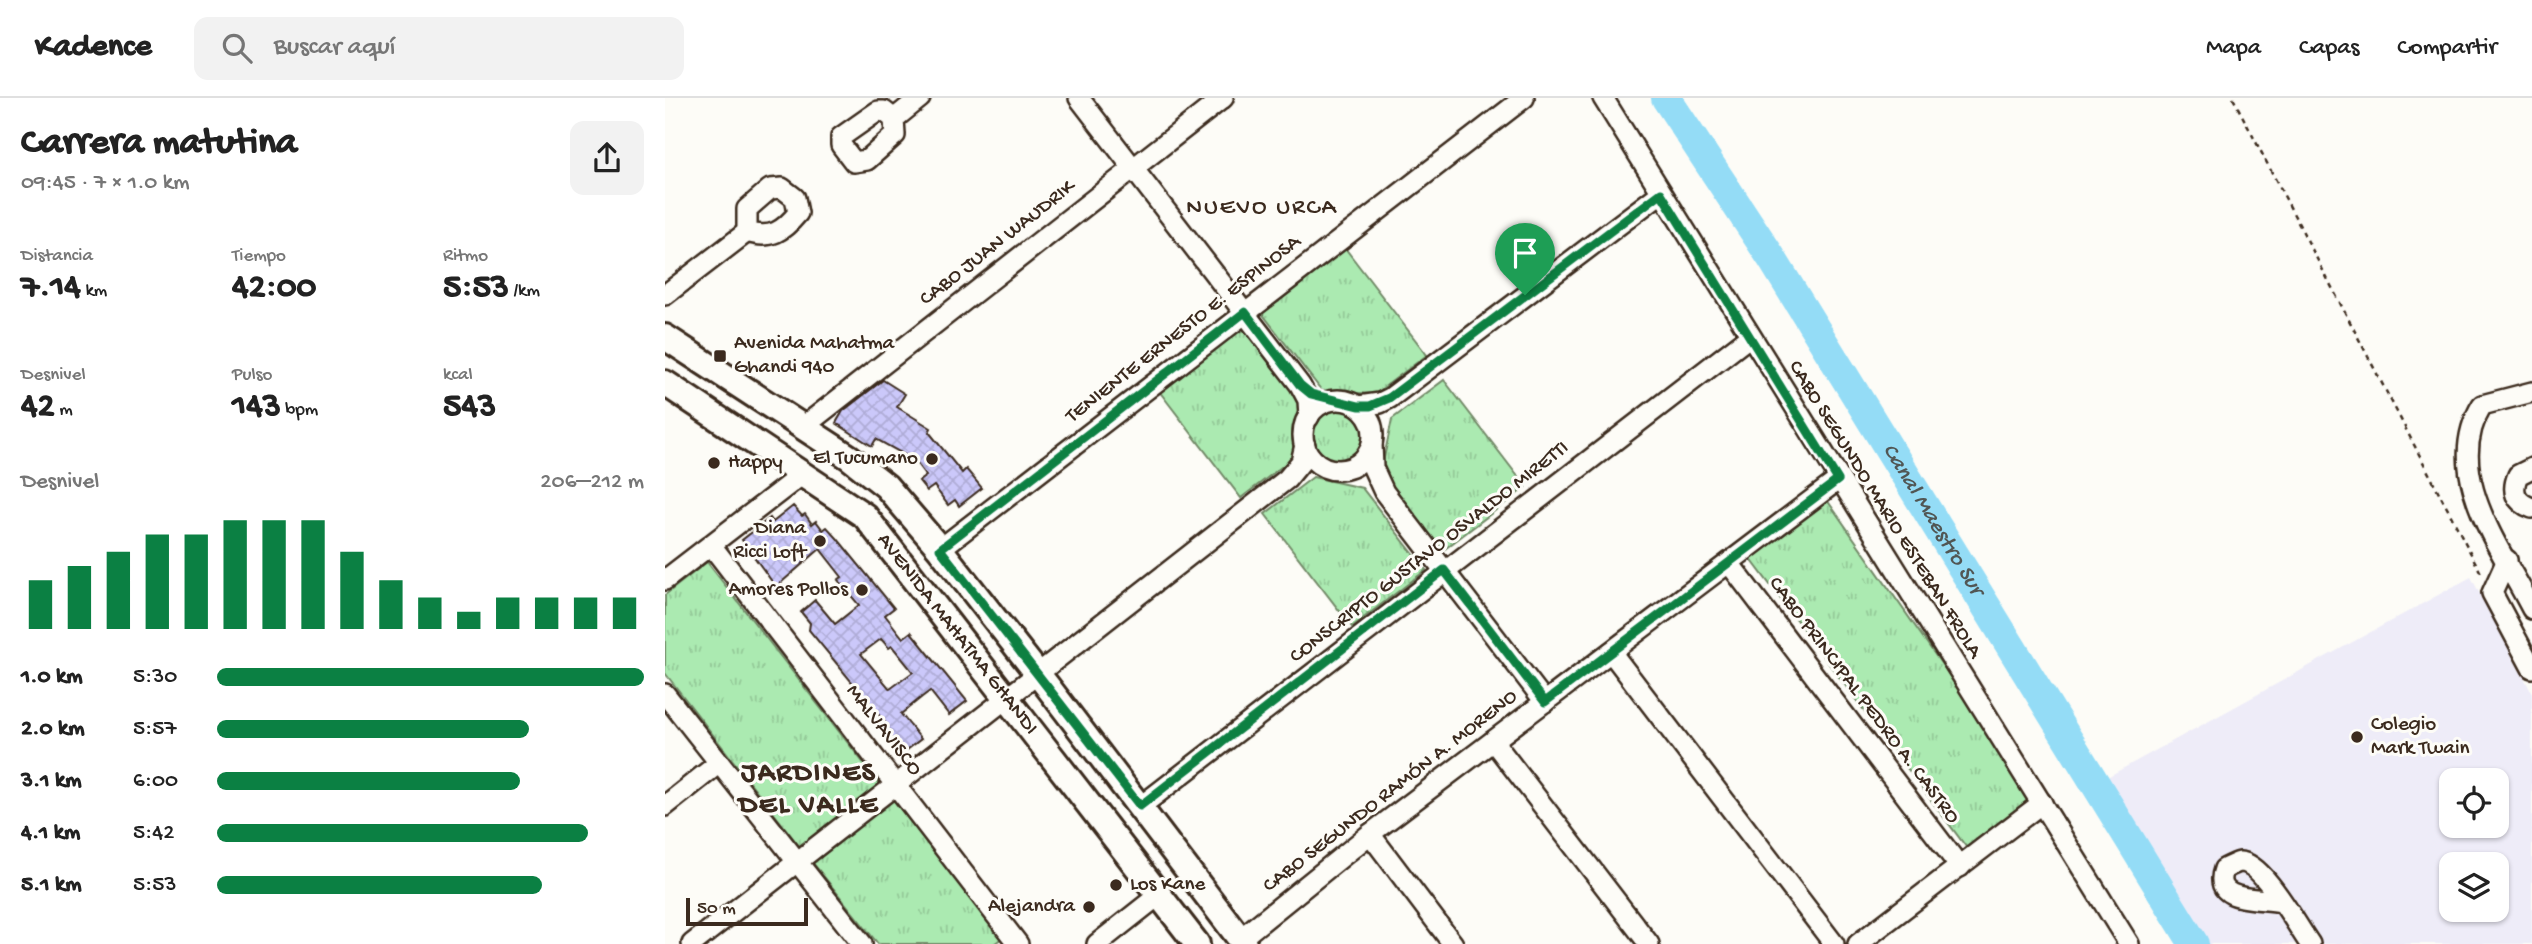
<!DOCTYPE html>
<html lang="es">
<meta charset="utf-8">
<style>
:root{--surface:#fff;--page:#f2f2f2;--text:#222;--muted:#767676;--line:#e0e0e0;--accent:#0b8043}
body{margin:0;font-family:"Gochi Hand",sans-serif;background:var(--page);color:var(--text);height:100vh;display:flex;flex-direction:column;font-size:26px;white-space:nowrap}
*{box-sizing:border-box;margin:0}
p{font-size:23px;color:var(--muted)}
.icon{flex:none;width:38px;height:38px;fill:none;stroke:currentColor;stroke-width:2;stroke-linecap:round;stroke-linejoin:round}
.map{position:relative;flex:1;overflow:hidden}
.panel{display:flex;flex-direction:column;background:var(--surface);width:665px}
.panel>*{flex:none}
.fabs{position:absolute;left:1774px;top:670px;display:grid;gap:14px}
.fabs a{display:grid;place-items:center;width:70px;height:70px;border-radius:14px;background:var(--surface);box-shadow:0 2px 5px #0004;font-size:35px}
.scale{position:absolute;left:21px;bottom:18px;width:122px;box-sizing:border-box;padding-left:7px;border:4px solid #3b2a1e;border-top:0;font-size:19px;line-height:24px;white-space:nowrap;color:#3b2a1e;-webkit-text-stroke:5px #fdfcf7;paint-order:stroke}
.pin{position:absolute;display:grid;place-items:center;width:60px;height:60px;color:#fff;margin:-72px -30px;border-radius:50% 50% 50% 0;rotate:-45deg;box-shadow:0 0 7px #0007}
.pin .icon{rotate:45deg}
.round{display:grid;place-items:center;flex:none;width:74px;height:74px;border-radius:14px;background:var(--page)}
.overview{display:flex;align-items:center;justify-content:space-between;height:119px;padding:0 21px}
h1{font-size:38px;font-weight:800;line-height:52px}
.metrics{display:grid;grid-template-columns:repeat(3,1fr);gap:10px;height:119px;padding:7px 21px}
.metrics div{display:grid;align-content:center}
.metrics b{font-size:35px;font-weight:800}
.metrics small{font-size:19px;font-weight:400}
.metrics p{font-size:19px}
.chart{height:196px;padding:14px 21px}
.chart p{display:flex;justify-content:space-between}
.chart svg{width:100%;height:126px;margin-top:7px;stroke:var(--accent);stroke-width:6}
ul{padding:0 21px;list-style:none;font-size:23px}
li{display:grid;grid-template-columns:112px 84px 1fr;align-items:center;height:52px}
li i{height:18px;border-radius:9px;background:var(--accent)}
header{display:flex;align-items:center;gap:42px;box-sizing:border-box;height:98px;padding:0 35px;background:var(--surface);border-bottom:2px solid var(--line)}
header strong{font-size:33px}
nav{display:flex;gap:38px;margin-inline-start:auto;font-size:24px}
.search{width:490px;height:63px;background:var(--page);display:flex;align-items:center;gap:18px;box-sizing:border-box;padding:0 24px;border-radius:14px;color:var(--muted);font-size:26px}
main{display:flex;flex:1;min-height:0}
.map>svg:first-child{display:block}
.built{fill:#eeecf8;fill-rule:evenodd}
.park{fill:url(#park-tufts);stroke:#738a68;stroke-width:2}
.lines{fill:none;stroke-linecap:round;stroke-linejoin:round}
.river{stroke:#94dcf6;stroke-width:30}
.building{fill:url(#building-cross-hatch);stroke:#3b2a1e;stroke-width:2;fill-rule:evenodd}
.minor-casing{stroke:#3b2a1e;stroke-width:24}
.major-casing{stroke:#3b2a1e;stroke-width:30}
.path{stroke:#3b2a1e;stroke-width:2.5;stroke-dasharray:5 5;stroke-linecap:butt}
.minor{stroke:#fdfcf7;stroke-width:19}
.major{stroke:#fdfcf7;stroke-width:24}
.route-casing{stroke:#fff;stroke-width:14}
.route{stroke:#0b8043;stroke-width:9}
.poi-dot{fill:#3b2a1e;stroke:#fdfcf7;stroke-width:2.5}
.labels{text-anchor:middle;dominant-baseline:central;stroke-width:6;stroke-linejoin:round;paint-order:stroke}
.street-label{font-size:21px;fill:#3b2a1e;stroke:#fdfcf7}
.poi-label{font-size:21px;fill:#3b2a1e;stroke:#fdfcf7;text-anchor:start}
.water-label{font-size:23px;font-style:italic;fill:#515654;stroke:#fdfcf7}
.quarter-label{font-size:24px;letter-spacing:2px;fill:#3b2a1e;stroke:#fdfcf7}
.district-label{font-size:28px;font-weight:bold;letter-spacing:2px;fill:#3b2a1e;stroke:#fdfcf7}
</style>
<header>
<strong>Kadence</strong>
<div class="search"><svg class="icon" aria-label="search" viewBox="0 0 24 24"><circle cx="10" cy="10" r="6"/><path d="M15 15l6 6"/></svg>Buscar aquí</div>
<nav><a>Mapa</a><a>Capas</a><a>Compartir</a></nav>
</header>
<main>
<section class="panel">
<div class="overview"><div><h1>Carrera matutina</h1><p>09:45 · 7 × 1.0 km</p></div><a class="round"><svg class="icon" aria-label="share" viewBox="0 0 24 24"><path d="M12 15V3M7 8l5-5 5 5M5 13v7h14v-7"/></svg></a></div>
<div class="metrics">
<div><p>Distancia</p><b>7.14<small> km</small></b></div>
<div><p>Tiempo</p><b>42:00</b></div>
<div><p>Ritmo</p><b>5:53<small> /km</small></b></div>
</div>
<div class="metrics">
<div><p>Desnivel</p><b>42<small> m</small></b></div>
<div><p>Pulso</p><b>143<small> bpm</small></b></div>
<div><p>kcal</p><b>543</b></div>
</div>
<div class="chart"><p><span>Desnivel</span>206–212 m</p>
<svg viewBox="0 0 160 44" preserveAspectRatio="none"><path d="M5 44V27M15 44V22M25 44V17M35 44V11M45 44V11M55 44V6M65 44V6M75 44V6M85 44V17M95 44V27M105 44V33M115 44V38M125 44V33M135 44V33M145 44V33M155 44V33"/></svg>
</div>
<ul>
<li><b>1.0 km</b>5:30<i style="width:100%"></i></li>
<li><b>2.0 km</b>5:57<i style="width:73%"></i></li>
<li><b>3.1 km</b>6:00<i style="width:71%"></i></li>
<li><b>4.1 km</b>5:42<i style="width:87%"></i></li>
<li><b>5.1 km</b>5:53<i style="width:76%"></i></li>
</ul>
</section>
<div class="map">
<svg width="1867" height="846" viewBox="0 0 1867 846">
<defs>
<pattern id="park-tufts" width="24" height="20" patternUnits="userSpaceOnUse" patternTransform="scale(1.75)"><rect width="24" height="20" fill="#abeab1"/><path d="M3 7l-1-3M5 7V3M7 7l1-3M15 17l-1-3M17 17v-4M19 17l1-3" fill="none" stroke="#94c998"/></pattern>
<pattern id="building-cross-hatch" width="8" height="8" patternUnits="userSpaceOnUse" patternTransform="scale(1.75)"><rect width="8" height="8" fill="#cbc8fa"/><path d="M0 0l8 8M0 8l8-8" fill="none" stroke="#afacd6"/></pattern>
</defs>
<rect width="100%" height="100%" fill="#fdfcf7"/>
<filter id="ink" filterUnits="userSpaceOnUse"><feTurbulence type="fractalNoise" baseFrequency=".0143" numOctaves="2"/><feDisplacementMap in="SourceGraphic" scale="14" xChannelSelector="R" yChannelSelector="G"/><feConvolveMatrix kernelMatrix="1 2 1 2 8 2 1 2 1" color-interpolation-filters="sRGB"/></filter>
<g filter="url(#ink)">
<!-- built -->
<path class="built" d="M1806 479 1867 595V846H1537L1435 683ZM1787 682H1832V728H1787ZM1787 766H1832V812H1787Z"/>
<!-- park -->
<g class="park">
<path d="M680 150 762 257 710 296 657 293 596 214Z"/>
<path d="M578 229 639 308 628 360 576 400 494 293Z"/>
<path d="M779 282 861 389 777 453 716 374 727 321Z"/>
<circle cx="673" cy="337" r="34"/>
<path d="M648 379 697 390 761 472 687 529 600 416Z"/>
<path d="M1162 402 1370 700 1302 750 1085 460Z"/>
<path d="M42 464 215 686 135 749 0 575V497Z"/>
<path d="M227 700 338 839 329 846H213L147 764Z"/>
</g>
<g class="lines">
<!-- river -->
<path class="river" id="s1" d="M1001 0 1106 159 1529 846"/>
</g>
<!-- building -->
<g class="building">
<path d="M218 282 240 296 232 309 266 330 264 334 297 375 301 371 317 390 294 408 290 402 283 407 269 388 262 393 254 383 261 378 249 362 211 341 207 348 171 325 178 313Z"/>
<path d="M128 408 137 418 140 416 147 426 151 423 158 432 162 429 172 440 229 510 220 517 230 530 238 540 246 534 302 603 284 617 265 593 257 599 236 616 256 641 238 655 219 631 223 628 144 532 145 525 136 514 150 502 170 526 194 507 173 482 177 479 155 451 111 489 77 442 105 420 108 424ZM216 541 224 550 227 548 248 574 225 591 196 556Z"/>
</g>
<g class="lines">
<defs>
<g id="minor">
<path d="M414 0 635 287 643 302 644 319"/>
<path d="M938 0 1464 846"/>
<path d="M213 13H219L229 21 230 37 202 62 189 64 176 47V39Z"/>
<path d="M229 21 255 0"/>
<path d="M117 90 130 100 133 115C118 133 106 142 82 134V111L105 91Z"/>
<path d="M0 197 82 134"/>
<path d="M1867 294 1817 307C1776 374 1836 450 1867 511"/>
<circle cx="673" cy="337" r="35"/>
<path d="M694 308 715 305 725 300 996 95"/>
<path d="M138 329 558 0"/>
<path d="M707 346 708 370 719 394 880 604"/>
<path d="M1867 370 1853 377C1846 393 1850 404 1867 410"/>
<path d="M46 447 353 846"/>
<path d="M275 451 859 0"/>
<path d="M1842 462 1827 495 1867 570"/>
<path d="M1064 465 1295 769"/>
<path d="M0 482 139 375"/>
<path d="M946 554 1169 846"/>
<path d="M0 596 197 846"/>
<path d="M828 643 984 846"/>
<path d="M0 708 54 665"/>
<path d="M476 708 1084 239"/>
<path d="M705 736 788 846"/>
<path d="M1616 804C1596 799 1546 806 1559 771 1563 769 1570 765 1575 764 1597 763 1632 828 1645 846"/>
<path d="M575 841 705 736 1173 382"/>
<path d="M27 846 622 381 636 364 640 347"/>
<path d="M432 846 494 797"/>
<path d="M1193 846 1377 705"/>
</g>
<g id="major">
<path d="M0 239 184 359 221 388 275 451 383 589 579 846"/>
<path id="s2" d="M0 285 200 418 532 846"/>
</g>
</defs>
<!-- minor casing -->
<use href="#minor" class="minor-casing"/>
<!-- major casing -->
<use href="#major" class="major-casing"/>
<!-- path -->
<path class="path" d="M1568 0 1816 475"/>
<!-- minor -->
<use href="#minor" class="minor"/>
<!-- major -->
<use href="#major" class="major"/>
</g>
</g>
<g class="lines" filter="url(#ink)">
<defs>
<path id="route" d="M996 95 1173 382 880 604 779 472 475 708 275 451 580 214 635 287 646 296 694 308H705L724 300Z"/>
</defs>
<!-- route casing -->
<use href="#route" class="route-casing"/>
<!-- route -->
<use href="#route" class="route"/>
</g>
<!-- markers -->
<g class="poi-dot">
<rect x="48" y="251" width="14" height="14" rx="3.5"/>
<circle cx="267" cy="361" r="7"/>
<circle cx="49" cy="365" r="7"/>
<circle cx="155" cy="443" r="7"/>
<circle cx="197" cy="492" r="7"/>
<circle cx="1692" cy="639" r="7"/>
<circle cx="451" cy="787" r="7"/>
<circle cx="424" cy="809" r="7"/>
</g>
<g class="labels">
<!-- street labels -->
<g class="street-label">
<text transform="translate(333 146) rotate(-38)">CABO JUAN WAUDRIK</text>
<text transform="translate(519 232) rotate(-38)">TENIENTE ERNESTO E. ESPINOSA</text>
<text transform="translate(1219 412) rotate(58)">CABO SEGUNDO MARIO ESTEBAN FROLA</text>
<text transform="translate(765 455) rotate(-38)">CONSCRIPTO GUSTAVO OSVALDO MIRETTI</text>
<text stroke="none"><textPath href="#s2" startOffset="390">AVENIDA MAHATMA GHANDI</textPath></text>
<text transform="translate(1198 603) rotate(53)">CABO PRINCIPAL PEDRO A. CASTRO</text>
<text transform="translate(218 633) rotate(52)">MALVAVISCO</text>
<text transform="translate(726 694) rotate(-38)">CABO SEGUNDO RAMÓN A. MORENO</text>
</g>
<!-- poi labels -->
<g class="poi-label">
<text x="69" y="246">Avenida Mahatma<tspan x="69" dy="24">Ghandi 940</tspan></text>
<text x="253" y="361" text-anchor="end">El Tucumano</text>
<text x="63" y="365">Happy</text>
<text x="141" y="431" text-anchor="end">Diana<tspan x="141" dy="24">Ricci Loft</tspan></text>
<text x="183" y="492" text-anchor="end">Amores Pollos</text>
<text x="1706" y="627">Colegio<tspan x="1706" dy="24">Mark Twain</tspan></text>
<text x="465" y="787">Los Kane</text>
<text x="410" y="809" text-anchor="end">Alejandra</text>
</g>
<!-- water labels -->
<g class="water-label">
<text stroke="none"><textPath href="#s1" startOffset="499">Canal Maestro Sur</textPath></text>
</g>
<!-- quarter labels -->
<g class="quarter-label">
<text x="597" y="110">NUEVO URCA</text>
</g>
<!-- district labels -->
<g class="district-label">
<text x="144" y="676">JARDINES<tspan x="144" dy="32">DEL VALLE</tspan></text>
</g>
</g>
</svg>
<div class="fabs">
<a><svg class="icon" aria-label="locate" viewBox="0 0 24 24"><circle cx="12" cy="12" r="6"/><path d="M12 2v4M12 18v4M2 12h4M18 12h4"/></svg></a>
<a><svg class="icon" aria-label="layers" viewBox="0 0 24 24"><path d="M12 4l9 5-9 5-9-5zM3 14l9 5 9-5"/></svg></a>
</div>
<div class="scale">50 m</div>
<div class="pin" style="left:860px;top:197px;background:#1e9e55"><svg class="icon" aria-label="arrive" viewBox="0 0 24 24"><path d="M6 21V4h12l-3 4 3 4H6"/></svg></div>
</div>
</main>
